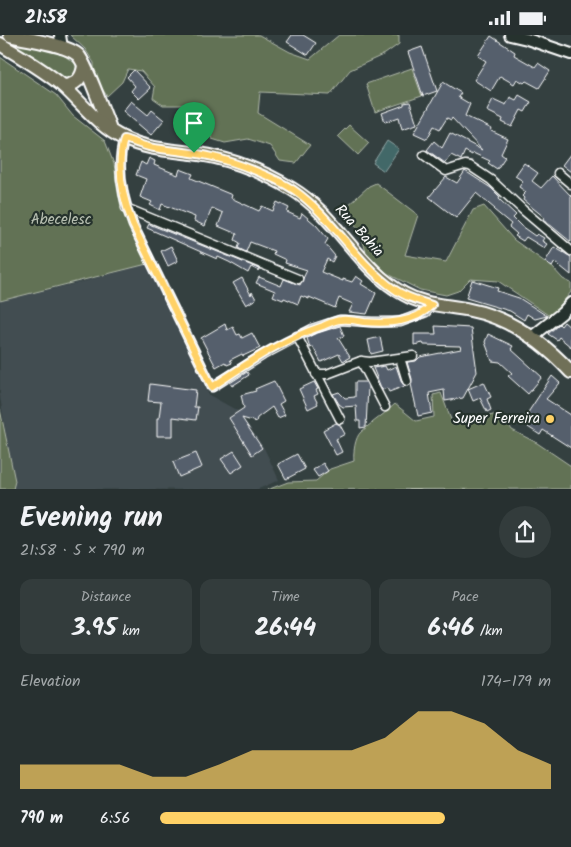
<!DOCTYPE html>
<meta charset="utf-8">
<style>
:root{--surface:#273030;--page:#333c3c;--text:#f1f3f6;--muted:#a4a9ab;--accent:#ffd166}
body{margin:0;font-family:Kalam,sans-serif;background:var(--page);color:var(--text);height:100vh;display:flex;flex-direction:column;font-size:19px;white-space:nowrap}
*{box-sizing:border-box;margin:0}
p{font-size:16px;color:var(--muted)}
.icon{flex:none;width:28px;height:28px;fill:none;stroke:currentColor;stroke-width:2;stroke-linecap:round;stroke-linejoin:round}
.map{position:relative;height:454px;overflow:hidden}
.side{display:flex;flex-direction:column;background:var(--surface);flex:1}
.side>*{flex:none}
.pin{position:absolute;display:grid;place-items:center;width:42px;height:42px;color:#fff;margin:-51px -21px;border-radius:50% 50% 50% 0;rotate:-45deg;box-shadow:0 0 5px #0007}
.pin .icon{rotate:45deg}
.round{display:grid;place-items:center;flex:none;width:52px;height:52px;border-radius:26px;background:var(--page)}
.overview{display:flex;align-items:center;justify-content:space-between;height:85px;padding:0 20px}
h1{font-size:28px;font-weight:600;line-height:38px}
.metrics{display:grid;grid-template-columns:repeat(3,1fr);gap:8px;height:85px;padding:5px 20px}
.metrics div{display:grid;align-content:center;border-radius:12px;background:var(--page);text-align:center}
.metrics b{font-size:25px;font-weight:600}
.metrics small{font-size:14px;font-weight:400}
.metrics p{font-size:14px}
.chart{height:140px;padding:10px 20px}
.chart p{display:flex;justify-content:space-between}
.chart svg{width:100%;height:90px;margin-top:5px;fill:var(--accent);opacity:.7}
ul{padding:0 20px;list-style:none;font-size:16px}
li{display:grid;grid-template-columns:80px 60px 1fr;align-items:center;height:38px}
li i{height:12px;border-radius:6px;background:var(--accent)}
.status{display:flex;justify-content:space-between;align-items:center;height:35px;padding:0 25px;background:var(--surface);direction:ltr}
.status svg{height:14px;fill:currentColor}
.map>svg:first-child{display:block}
.built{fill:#424d51}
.green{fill:#627254;stroke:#b0b8aa}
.water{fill:#436767;stroke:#8ea4a4}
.building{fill:#545e6c;stroke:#fff}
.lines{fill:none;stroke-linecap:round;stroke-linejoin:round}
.minor-casing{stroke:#fff;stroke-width:11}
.tertiary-casing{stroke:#fff;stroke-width:14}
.primary-casing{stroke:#fff;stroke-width:16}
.minor{stroke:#26332d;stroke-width:8}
.tertiary{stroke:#26332d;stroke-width:10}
.primary{stroke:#706f59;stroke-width:12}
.route-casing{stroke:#fff;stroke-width:10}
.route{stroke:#ffd166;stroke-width:6}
.poi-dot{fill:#ffd166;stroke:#26332d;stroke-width:2}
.labels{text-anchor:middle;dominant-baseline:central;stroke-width:4.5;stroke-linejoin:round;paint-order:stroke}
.park-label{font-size:15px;fill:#b8c0b2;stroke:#26332d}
.street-label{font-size:15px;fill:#fff;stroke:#26332d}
.poi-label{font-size:15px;fill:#fff;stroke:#26332d;text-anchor:end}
</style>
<div class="status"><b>21:58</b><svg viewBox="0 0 49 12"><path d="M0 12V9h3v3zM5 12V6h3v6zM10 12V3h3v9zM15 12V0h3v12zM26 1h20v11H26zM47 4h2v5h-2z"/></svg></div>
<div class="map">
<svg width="571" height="455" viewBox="0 0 571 455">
<rect width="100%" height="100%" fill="#344040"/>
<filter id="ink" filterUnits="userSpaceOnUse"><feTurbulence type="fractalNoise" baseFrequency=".02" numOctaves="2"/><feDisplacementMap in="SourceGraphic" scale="10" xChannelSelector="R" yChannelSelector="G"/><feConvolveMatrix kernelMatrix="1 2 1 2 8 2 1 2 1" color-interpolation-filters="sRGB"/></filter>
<g filter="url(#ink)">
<!-- built -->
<path class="built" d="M147 229 209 360 238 376 264 413 279 445 256 455 14 454 0 361V266L85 246Z"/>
<!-- green -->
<g class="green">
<path d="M70 0H259L290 17 310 24 339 0H399V9L385 19 350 35 330 60 260 57 258 78 310 110 296 128 280 126 270 111 248 104 225 108 212 104 203 80 183 70H163L153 63 155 52 141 36 128 34 122 47 107 61 97 46 94 36V28L85 14Z"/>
<path d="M0 2 62 19 76 29C77 39 72 44 63 43Z"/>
<path d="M0 22 56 60 73 81 105 106 114 129 121 173 135 205 147 229 0 266Z"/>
<path d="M412 33 422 61 375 77 366 49Z"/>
<path d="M349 90 369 108 358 120 338 101Z"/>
<path d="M376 148 418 180 405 220 446 227 473 175 484 171 514 205 552 232 563 244 571 248V257L551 282 498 246 470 244 458 256 446 260 420 255 388 239 366 217 361 199 345 173 369 151Z"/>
<path d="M441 358 453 390 501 378 512 395 537 408 571 431V454L267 455 288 447 316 446 330 434 354 426C353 418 355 402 361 397 372 387 385 379 395 369L416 386 434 382 433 360Z"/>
<path d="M0 374 15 446 13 454H0Z"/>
</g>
<!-- water -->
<path class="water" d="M387 106 399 114 384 136 373 128Z"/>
<!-- building -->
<g class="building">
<path d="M292 0H303L316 8 308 20 287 7Z"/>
<path d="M491 1 515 17 514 20 535 32 538 28 550 36 539 53 526 46 524 48 517 44 514 49 500 41 491 56 474 45 486 26 478 21Z"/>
<path d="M422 12 437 56 423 61 408 17Z"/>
<path d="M134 35 151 53 139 64 131 56 135 51 127 42Z"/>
<path d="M443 47 461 58 458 62 470 69 465 81 492 94 491 96 508 104 501 119 505 122 497 134 488 128 490 126 473 118 472 120 465 116 461 125 451 120 445 128 427 115 434 106 442 113 450 98 482 115 452 83 451 85 447 83 440 94 434 91 427 104 414 98Z"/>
<path d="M519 60 531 67 525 77 521 75 512 92 502 87 503 84 487 76 493 64 506 70 510 62 516 65Z"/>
<path d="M131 66 148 80 152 75 164 85 151 100 123 76Z"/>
<path d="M410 67 417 89 402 94 399 82 385 87 382 78 404 70V68Z"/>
<path d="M571 118V137L562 130Z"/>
<path d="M149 123 155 126 154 130 178 140 180 134 193 139 191 143 232 160 231 163 259 176 262 171 273 176 277 167 289 173 287 177 300 183 302 178 316 190 328 204 325 209 335 221 332 227 327 224 321 237 343 246V244L352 247 356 241 363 246 361 249 376 258 367 279 349 277 353 269 339 263 335 273 309 262V264L301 261 298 269 284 263 283 265 273 261 275 256 256 248 259 242 281 251 284 244 300 250 307 235 285 228 286 225 273 219 274 216 250 207 246 217 238 213 240 208 235 205 237 199 218 191 223 178 212 173 205 191 194 186 195 182 162 169 160 175 150 170 152 167 140 162 146 144 136 140 141 127 146 130Z"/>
<path d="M524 128 538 138 532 146 541 153 552 141 571 161V207L543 184 544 182 523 165 524 163 522 161 526 157 519 152 523 146 515 141Z"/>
<path d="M465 136 491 153 500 162 499 164 516 180 513 183 521 191 535 201 537 199 544 203 542 206 547 209 544 213 526 202 523 206 515 201 517 199 509 192 511 189 494 175 495 174 476 158 456 183 429 162 446 142 457 148Z"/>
<path d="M149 189 260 234 259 236 251 232 248 238 229 227 218 222 217 224 147 193Z"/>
<path d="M171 211 178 226 168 231 161 216Z"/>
<path d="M554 212 571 222V240L555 227 552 232 545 227Z"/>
<path d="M242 243 251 260 252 257 256 264 246 270 233 248Z"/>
<path d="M472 245 498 253 497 256 519 263 547 281 535 284 527 279 524 285 510 276 466 263Z"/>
<path d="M564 287 571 293V312L559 302 557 305 548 299 559 289 561 291Z"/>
<path d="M225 289 227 295 233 292 237 300 240 299 242 303 252 298 260 313 243 321 242 319 230 325 232 328 227 330 225 327 216 332 201 303Z"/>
<path d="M340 291 344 301 338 303 350 322 343 326 339 319 321 327 313 312 310 313 307 303 314 299Z"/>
<path d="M435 291 471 293 477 337 463 363 445 366 444 355 429 358 432 378 418 381 411 349 412 344 407 327 416 326 420 322 461 314 460 311 424 310 423 308 414 310V299H436Z"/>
<path d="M488 299 513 311 511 314 542 342 528 359 508 341 512 338 500 327 492 326 485 307Z"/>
<path d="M380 302 383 316 371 319 368 305Z"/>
<path d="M385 331 387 335 396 331 402 348 405 351 389 357 387 353 382 355 373 333Z"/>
<path d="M247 337 249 340 232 351 230 348Z"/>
<path d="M552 341 560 348 546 364 571 380V413L543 395 540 400 528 392 532 387 525 382Z"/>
<path d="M274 346 284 366 279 369 285 380 278 383 272 372 257 383 256 387 242 383 262 413 252 420 229 383 244 373 241 360 256 356 255 354Z"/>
<path d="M314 347 318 354 316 355 318 359 314 361 318 369 308 374 299 354Z"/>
<path d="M355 347H366L368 352 366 392 360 393V386H357L356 371 343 372 339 369 333 359 339 357 345 363 355 362Z"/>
<path d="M484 347 491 362 487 364 491 375 487 377 480 363 473 366 468 354Z"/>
<path d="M150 349 196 355 194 372H198L196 385 173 382V401H157V383H159L161 367 148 366Z"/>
<path d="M336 388 340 390 345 399 336 404 342 417 336 420 323 395Z"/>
<path d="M234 416 243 430 231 438 221 424Z"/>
<path d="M196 418 202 432 179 442 173 427Z"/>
<path d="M297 419 305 434 286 444 278 429Z"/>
<path d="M323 428 328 436 318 442 313 435Z"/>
</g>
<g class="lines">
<defs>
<g id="minor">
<path d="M124 104C116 132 122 162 133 190L212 352 263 320 312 294 340 285 372 287H400L426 277 432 270"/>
<path d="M424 120 446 136 465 130 470 131 491 145 523 175 571 216"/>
<path d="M558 138 571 149"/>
<path d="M126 173 298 244"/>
<path d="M297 301 340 384"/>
<path d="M400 323 407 346"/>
<path d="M361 326 385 372"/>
<path d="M316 339H327L361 326 370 327 413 321"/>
</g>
<g id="tertiary">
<path d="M60 0 62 13"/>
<path d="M510 0 527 4 571 19"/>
<path d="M533 301 562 278 571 268"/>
</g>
<g id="primary">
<path d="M10 0C27 5 66 9 78 20 86 28 103 77 109 91"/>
<path d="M0 9C21 22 44 35 63 51 82 68 99 92 123 103 151 117 185 115 215 122 241 128 269 140 292 154 337 181 358 234 404 259 425 271 447 270 470 275 511 283 543 307 571 337"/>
<path d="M63 51C76 50 82 44 84 31"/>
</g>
</defs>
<!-- minor casing -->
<use href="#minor" class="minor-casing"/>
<!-- tertiary casing -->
<use href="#tertiary" class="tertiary-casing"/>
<!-- primary casing -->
<use href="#primary" class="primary-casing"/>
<!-- minor -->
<use href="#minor" class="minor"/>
<!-- tertiary -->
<use href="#tertiary" class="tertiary"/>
<!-- primary -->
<use href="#primary" class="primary"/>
</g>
</g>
<g class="lines" filter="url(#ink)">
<defs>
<path id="route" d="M124 104C132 106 140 110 149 112 170 116 192 117 213 122 236 127 274 142 294 155 333 182 355 227 394 254 405 262 419 266 432 270 415 288 388 289 364 287 357 286 348 284 341 285 335 285 328 289 323 291 282 304 247 329 212 352L133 190C122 162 116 133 124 104Z"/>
</defs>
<!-- route casing -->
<use href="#route" class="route-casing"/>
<!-- route -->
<use href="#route" class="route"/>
</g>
<!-- markers -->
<circle class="poi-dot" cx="550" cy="384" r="5"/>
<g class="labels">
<!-- park labels -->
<g class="park-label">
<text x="61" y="185">Abecelesc</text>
</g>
<!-- street labels -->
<g class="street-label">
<text transform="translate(359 196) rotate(48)">Rua Bahia</text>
</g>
<!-- poi labels -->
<g class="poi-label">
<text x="540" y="384">Super Ferreira</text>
</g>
</g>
</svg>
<div class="pin" style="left:194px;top:118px;background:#1e9e55"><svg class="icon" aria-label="arrive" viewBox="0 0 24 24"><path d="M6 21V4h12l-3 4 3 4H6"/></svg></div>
</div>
<section class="side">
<div class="overview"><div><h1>Evening run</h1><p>21:58 · 5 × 790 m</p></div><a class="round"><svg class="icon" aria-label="share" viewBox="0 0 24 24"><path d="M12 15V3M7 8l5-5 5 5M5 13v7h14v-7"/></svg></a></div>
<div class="metrics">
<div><p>Distance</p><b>3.95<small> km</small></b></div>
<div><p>Time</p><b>26:44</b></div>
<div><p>Pace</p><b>6:46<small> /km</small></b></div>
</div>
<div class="chart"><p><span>Elevation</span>174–179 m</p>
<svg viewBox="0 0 160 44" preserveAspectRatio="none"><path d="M0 44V32L10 32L20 32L30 32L40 38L50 38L60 32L70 25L80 25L90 25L100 25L110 19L120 6L130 6L140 12L150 25L160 32V44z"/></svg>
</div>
<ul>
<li><b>790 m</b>6:56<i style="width:73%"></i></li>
</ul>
</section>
